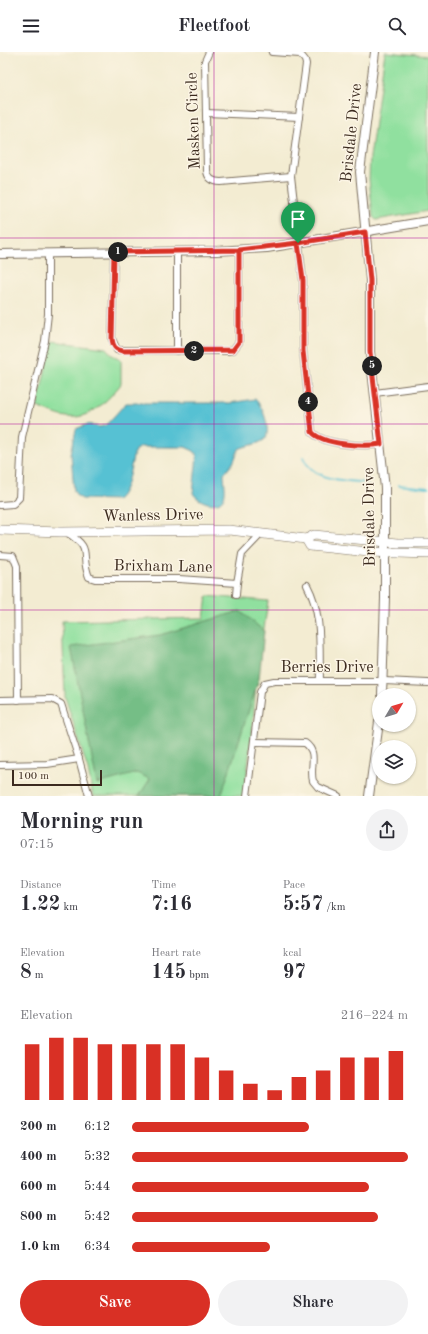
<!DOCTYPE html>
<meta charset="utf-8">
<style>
:root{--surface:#fff;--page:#f2f2f3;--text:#2b2b33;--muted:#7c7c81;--accent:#d93025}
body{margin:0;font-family:"Old Standard TT",serif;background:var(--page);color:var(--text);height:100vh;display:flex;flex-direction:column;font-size:15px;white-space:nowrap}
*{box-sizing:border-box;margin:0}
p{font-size:13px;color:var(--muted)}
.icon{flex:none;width:22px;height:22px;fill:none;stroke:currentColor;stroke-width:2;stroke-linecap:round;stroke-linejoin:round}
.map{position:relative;height:744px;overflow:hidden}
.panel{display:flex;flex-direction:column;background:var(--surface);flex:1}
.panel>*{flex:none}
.needle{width:26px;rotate:52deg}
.tools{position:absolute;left:372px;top:636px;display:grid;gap:8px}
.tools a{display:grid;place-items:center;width:44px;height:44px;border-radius:50%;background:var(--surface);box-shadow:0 1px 3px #0004;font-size:20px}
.scale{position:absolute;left:12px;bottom:10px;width:90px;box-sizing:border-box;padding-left:4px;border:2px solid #3b2a1e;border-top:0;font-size:11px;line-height:14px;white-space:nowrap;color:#3b2a1e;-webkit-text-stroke:3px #fcf5e5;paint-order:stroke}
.pin{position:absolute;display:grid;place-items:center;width:34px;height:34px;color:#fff;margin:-41px -17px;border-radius:50% 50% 50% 0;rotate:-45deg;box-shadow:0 0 4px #0007}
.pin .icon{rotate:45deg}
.km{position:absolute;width:20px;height:20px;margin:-10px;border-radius:50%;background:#222;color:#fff;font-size:11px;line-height:20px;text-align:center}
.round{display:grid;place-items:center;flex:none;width:42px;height:42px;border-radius:21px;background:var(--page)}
.head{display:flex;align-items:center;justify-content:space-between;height:68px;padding:0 20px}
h1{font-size:22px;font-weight:800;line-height:30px}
.figures{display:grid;grid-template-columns:repeat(3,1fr);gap:6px;height:68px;padding:4px 20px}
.figures div{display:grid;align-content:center}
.figures b{font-size:20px;font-weight:800}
.figures small{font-size:11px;font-weight:400}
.figures p{font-size:11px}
.chart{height:112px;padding:8px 20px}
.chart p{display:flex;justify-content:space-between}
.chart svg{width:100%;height:72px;margin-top:4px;stroke:var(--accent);stroke-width:6}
.cta{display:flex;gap:8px;margin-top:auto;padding:8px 20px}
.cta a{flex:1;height:46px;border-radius:24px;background:var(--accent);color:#fff;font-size:16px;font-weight:800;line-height:46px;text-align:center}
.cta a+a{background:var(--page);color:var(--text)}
ul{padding:0 20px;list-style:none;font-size:13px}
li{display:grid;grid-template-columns:64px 48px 1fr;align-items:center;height:30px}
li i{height:10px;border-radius:5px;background:var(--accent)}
header{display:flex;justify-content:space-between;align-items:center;height:52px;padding:0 20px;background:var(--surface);font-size:18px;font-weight:800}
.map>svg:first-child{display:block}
.green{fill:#90e09f;stroke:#66855e}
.forest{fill:#74be86;stroke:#587452}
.water{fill:#57c1d3;stroke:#497678}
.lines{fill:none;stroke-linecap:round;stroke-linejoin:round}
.stream{stroke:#57c1d3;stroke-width:2}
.minor-casing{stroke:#7b6e5d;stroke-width:8}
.tertiary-casing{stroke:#7b6e5d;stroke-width:10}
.secondary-casing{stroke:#7b6e5d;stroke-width:10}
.minor{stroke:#fff;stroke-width:6}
.tertiary{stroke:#fff;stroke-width:8}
.secondary{stroke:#fff;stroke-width:9}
.route-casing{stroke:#fff;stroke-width:8}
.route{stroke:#d93025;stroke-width:5}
.grid{fill:none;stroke:#b5179e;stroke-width:1;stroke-opacity:0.55}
.labels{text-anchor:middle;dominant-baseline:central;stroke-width:3;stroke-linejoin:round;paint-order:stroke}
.street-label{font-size:16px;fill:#3b2a1e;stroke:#fcf5e5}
</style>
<header><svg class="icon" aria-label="menu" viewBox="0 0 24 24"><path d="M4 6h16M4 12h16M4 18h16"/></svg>Fleetfoot<svg class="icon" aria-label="search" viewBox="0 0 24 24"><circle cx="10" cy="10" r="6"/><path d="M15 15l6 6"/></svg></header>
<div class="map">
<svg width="428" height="744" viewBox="0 0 428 744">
<rect width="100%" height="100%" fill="#fcf5e5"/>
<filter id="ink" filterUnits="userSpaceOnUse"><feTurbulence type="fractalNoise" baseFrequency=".025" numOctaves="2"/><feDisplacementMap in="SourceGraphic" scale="8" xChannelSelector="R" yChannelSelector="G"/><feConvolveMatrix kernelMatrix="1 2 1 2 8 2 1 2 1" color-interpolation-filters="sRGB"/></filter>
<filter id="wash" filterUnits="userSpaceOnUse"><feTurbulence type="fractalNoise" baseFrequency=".012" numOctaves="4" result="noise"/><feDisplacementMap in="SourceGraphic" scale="16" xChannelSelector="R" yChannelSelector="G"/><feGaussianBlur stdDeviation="0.9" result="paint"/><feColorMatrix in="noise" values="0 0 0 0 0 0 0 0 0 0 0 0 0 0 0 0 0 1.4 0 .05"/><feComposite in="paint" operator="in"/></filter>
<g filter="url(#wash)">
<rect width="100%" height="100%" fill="#f3ecd2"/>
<!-- green -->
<g class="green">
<path d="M385 0 428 4V159L376 168 373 165 369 127 370 105Z"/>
<path d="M52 289 106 296 112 303 121 307V332C108 348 90 368 67 365 57 364 46 358 37 355Z"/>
<path d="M207 544 268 549 256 632 252 682 244 744H93L88 718 65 645 62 569 204 566Z"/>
</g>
<!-- forest -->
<path class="forest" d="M240 559 264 579 259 627 221 744H139L150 727 137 721 97 732 71 595 160 583Z"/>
<!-- water -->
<path class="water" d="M255 347C262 353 272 378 265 387 259 393 246 393 239 397L233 411 224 422C224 429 227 441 223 447 216 457 197 449 193 441L197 404 194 399 185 395H141L135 398C130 413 129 438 117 448L82 447 77 444 74 439 71 402 76 377 88 372 100 375 106 373 126 351H230Z"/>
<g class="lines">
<!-- stream -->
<g class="stream">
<path d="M303 405C313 430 345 428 368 431"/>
<path d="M399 433 428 436"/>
</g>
</g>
</g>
<g filter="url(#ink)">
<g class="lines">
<defs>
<g id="minor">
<path d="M209 0 205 9 207 118C207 126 213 130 221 130L291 124"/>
<path d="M272 0 300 2 305 8 306 12 291 124 303 228V299L312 380C323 393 365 395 381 392"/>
<path d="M206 61 299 65"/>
<path d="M114 200 112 287 117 298 228 299 233 298 239 290V198"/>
<path d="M177 299V199"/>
<path d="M375 341 428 334"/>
<path d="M0 453 13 452 19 446 22 385 45 289 48 262V201"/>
<path d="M66 480C95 498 79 501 89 525L95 527H179L237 531 242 502 261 482"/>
<path d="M0 503 13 504 17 514 18 648"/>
<path d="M307 533C323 563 319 596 320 629"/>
<path d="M236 543 237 531"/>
<path d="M0 648 52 647 61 652 79 707 89 744"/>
<path d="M255 690 305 691C319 701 309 715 313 729L318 735 338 744"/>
<path d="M0 713 47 712 79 707"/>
<path d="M247 744 260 640 265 631 274 629H384L428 631"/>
</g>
<g id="tertiary">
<path d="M375 0 360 120 370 228V300L385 436V546L382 643"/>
<path d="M0 202 216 199 267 196 428 169"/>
<path d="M369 744 379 670"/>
</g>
<g id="secondary">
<path d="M0 478 61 480 229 478 306 487 314 483 398 491H428"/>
<path d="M306 487 310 494 369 500 428 502"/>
</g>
</defs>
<!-- minor casing -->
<use href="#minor" class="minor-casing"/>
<!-- tertiary casing -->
<use href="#tertiary" class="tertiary-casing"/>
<!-- secondary casing -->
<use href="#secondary" class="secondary-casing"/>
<!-- minor -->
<use href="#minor" class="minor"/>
<!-- tertiary -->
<use href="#tertiary" class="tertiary"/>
<!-- secondary -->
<use href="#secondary" class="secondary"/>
</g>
</g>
<g class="lines" filter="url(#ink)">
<defs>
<path id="route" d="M298 191 239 198 114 200 112 287C113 294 115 298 123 299L233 298 239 290V198L298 191 303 228V299L312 380C323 393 365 395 381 392L370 300V228L365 180 298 191"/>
</defs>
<!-- route casing -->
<use href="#route" class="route-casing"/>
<!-- route -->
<use href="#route" class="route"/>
</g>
<!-- grid -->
<path class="grid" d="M214 0V744M0 186H428M0 372H428M0 558H428"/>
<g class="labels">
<!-- street labels -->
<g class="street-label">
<text transform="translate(194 69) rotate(-92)">Masken Circle</text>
<text transform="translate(352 81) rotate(-84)">Brisdale Drive</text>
<text transform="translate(153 464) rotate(-1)">Wanless Drive</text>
<text transform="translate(370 465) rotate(-91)">Brisdale Drive</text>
<text transform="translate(163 515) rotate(1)">Brixham Lane</text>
<text x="327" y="616">Berries Drive</text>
</g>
</g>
</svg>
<div class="tools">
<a><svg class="needle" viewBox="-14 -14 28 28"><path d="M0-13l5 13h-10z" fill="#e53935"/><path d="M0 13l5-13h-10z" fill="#7c7c81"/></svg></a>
<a><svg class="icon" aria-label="layers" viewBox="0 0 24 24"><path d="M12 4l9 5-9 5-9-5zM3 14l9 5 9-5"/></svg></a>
</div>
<div class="scale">100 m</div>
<div class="pin" style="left:298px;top:191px;background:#1e9e55"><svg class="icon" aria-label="arrive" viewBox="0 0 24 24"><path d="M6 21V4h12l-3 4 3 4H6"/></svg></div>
<b class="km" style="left:118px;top:200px">1</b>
<b class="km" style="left:194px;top:299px">2</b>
<b class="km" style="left:308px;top:350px">4</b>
<b class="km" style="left:372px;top:314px">5</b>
</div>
<section class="panel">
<div class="head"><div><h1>Morning run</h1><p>07:15</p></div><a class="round"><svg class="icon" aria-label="share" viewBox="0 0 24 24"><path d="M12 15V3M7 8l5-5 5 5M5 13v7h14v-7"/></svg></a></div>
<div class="figures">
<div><p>Distance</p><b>1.22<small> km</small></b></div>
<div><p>Time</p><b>7:16</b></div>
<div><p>Pace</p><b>5:57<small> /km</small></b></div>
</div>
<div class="figures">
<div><p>Elevation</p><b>8<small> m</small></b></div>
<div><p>Heart rate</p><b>145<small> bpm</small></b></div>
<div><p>kcal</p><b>97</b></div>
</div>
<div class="chart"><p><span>Elevation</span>216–224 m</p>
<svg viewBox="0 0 160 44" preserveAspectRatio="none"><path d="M5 44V10M15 44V6M25 44V6M35 44V10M45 44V10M55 44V10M65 44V10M75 44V18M85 44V26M95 44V34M105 44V38M115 44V30M125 44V26M135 44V18M145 44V18M155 44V14"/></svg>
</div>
<ul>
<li><b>200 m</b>6:12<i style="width:64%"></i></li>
<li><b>400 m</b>5:32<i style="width:100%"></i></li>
<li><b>600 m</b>5:44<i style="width:86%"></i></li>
<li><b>800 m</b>5:42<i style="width:89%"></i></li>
<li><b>1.0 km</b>6:34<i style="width:50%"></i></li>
</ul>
<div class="cta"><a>Save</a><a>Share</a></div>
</section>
